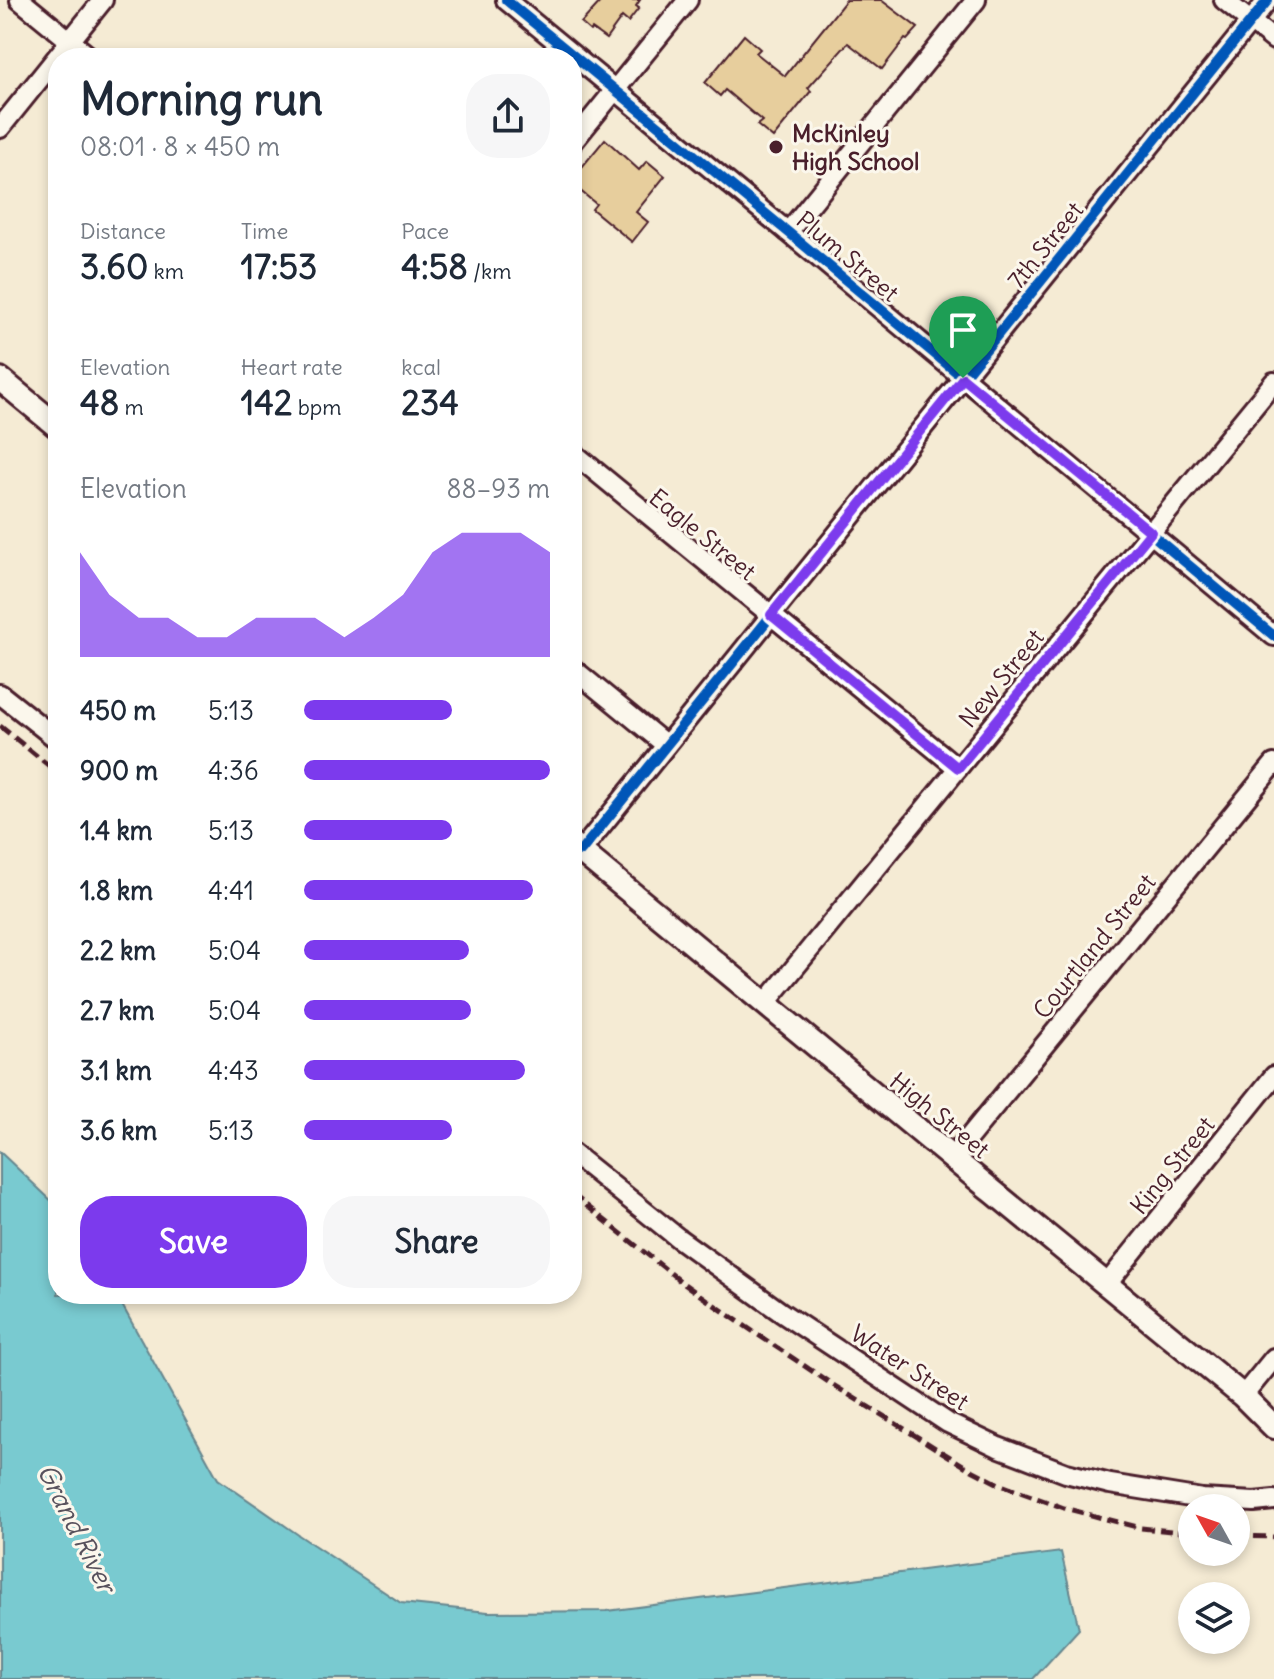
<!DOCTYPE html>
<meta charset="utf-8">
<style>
:root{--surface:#fff;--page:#f6f6f7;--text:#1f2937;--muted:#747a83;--accent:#7c3aed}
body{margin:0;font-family:Delius,sans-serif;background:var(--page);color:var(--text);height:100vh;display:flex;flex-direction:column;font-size:30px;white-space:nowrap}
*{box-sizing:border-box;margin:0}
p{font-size:26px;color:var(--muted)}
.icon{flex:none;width:44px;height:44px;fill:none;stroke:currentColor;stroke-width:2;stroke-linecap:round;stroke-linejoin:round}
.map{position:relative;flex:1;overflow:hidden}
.side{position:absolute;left:48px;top:48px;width:534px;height:1256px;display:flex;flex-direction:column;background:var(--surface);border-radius:32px;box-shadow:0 4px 12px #0003}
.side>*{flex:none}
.needle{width:52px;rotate:310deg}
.fabs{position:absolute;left:1178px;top:1494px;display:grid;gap:16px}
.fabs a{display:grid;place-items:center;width:72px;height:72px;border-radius:50%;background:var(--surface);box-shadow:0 4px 12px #0003;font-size:40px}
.pin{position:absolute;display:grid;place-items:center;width:68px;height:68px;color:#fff;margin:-82px -34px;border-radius:50% 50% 50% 0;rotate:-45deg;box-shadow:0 0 8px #0007}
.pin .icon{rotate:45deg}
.round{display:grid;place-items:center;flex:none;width:84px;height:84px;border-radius:32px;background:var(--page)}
.summary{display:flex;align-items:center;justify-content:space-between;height:136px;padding:0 32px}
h1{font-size:44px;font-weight:800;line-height:60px}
.stats{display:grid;grid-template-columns:repeat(3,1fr);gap:12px;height:136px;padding:8px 32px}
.stats div{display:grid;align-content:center}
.stats b{font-size:34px;font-weight:800}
.stats small{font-size:22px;font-weight:400}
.stats p{font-size:22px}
.chart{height:224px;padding:16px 32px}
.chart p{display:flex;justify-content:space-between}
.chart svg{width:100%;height:144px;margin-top:8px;fill:var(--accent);opacity:.7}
.primary-button{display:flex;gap:16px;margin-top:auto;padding:16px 32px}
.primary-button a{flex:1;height:92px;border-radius:32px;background:var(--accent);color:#fff;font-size:32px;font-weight:800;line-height:92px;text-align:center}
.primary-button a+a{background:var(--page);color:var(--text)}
ul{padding:0 32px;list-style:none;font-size:26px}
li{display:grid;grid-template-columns:128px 96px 1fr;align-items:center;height:60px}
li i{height:20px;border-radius:10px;background:var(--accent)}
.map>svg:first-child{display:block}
.water{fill:#79cad0;stroke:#66868e;stroke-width:2}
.building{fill:#e7ce9d;stroke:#4a1f2b;stroke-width:2}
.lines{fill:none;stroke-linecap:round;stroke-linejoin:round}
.minor-casing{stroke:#4a1f2b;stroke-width:24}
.tertiary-casing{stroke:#4a1f2b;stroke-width:28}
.minor{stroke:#fbf7ec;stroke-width:18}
.tertiary{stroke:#fbf7ec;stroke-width:22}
.rail{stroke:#4a1f2b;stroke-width:5;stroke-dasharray:12 6;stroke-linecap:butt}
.cycleway-casing{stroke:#fbf7ec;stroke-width:15}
.cycleway{stroke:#0057b8;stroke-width:10}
.route-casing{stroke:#fff;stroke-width:16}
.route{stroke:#7c3aed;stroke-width:10}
.poi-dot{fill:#4a1f2b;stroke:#fbf7ec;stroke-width:3}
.labels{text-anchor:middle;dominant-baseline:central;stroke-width:6;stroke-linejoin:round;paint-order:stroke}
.poi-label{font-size:24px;font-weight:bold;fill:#4a1f2b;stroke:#fbf7ec;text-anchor:start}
.street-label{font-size:24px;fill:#4a1f2b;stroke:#fbf7ec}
.water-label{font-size:26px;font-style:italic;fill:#58525d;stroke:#fbf7ec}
</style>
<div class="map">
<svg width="1274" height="1679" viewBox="0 0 1274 1679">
<rect width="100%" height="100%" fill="#f5ebd4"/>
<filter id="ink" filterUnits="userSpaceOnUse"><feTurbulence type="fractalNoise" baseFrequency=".0125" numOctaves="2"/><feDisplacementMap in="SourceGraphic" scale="16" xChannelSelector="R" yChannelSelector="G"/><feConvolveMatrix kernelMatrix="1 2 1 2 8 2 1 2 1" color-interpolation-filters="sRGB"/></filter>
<g filter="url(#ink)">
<!-- water -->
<path class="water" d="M0 1152 58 1207V1294H116L218 1479 300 1536 401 1603 488 1612 607 1611 1061 1552 1079 1629 1033 1679H0Z"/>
<!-- building -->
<g class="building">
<path d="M602 0H640L636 6 639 8 628 22 622 17 606 39 592 29 590 31 581 23Z"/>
<path d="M846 0H881L918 28 907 40 905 39 882 69 848 43 808 88 811 91 773 138 757 125 762 121 725 90 720 96 705 83 744 35 760 49 756 53 785 76Z"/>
<path d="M605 139 639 170 647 161 665 176 636 212 648 222 632 242 592 209 596 204 572 184V179Z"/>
</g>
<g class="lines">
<defs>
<g id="minor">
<path d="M20 0 91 58"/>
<path d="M506 0 788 232 1274 636"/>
<path d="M1224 0 1274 40"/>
<path d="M0 128 103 0"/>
<path d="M572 143 688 0"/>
<path d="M788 232 976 0"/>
<path d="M572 452 958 768"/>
<path d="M572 668 666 745"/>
<path d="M0 694 58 740"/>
<path d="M581 851 1268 0"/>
<path d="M765 1004 1274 382"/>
<path d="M572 1153 678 1238 782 1313 948 1423 998 1447 1066 1473 1110 1484 1202 1499 1254 1502 1274 1500"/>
<path d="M952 1158 1274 764"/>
<path d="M1107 1284 1274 1076"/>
<path d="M1243 1396 1274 1358"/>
</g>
<g id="tertiary">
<path d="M0 379 58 427"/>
<path d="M572 844 952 1158 1243 1396 1274 1427"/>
</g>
</defs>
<!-- minor casing -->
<use href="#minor" class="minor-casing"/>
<!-- tertiary casing -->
<use href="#tertiary" class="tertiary-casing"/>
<!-- minor -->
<use href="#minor" class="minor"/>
<!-- tertiary -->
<use href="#tertiary" class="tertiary"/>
<!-- rail -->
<g class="rail">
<path d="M0 726 58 773"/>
<path d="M572 1194 684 1284 742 1324 833 1385 968 1468 1001 1485 1064 1508 1141 1528 1192 1533"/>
<path d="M1236 1536 1274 1537"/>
</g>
<defs>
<g id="cycleway">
<path d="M506 0 788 232 1274 636"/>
<path d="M581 851 1268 0"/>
</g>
</defs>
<!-- cycleway casing -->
<use href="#cycleway" class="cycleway-casing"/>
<!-- cycleway -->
<use href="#cycleway" class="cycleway"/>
</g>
</g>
<g class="lines" filter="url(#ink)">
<defs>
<path id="route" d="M963 378 1151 532 958 768 771 615Z"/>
</defs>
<!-- route casing -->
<use href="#route" class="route-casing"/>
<!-- route -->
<use href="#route" class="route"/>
</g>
<!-- markers -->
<circle class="poi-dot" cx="776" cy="147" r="8"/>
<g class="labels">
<!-- poi labels -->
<g class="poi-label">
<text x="792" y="133">McKinley<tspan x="792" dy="28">High School</tspan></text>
</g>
<!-- street labels -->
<g class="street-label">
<text transform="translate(1045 245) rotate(-51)">7th Street</text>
<text transform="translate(848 256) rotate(40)">Plum Street</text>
<text transform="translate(703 534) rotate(39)">Eagle Street</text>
<text transform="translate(1001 678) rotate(-51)">New Street</text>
<text transform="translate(1094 946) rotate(-51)">Courtland Street</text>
<text transform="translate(940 1115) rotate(39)">High Street</text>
<text transform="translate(1172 1165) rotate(-51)">King Street</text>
<text transform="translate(910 1367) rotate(33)">Water Street</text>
</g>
<!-- water labels -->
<g class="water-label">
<text transform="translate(77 1528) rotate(63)">Grand River</text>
</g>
</g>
</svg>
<div class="fabs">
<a><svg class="needle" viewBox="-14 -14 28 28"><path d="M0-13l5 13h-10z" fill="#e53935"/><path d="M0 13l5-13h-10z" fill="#747a83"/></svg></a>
<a><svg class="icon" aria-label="layers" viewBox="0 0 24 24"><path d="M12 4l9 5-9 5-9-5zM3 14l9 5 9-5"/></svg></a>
</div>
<div class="pin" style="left:963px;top:378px;background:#1e9e55"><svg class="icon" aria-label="arrive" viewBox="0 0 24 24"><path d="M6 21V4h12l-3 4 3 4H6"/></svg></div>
<section class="side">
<div class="summary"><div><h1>Morning run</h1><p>08:01 · 8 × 450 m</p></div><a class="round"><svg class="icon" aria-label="share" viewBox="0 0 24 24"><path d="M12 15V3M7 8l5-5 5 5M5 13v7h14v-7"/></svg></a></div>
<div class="stats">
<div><p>Distance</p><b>3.60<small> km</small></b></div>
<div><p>Time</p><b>17:53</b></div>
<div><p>Pace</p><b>4:58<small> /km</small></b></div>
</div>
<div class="stats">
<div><p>Elevation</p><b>48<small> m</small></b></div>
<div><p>Heart rate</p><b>142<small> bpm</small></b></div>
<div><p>kcal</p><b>234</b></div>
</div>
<div class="chart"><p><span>Elevation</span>88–93 m</p>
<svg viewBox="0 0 160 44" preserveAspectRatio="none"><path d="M0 44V12L10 25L20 32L30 32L40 38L50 38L60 32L70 32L80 32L90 38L100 32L110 25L120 12L130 6L140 6L150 6L160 12V44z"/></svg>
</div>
<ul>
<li><b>450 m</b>5:13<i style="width:60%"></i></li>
<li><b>900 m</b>4:36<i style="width:100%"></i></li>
<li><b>1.4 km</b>5:13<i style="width:60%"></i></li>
<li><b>1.8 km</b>4:41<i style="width:93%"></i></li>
<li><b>2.2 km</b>5:04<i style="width:67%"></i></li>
<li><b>2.7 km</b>5:04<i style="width:68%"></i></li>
<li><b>3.1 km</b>4:43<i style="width:90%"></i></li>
<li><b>3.6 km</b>5:13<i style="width:60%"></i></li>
</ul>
<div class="primary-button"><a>Save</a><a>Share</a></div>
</section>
</div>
